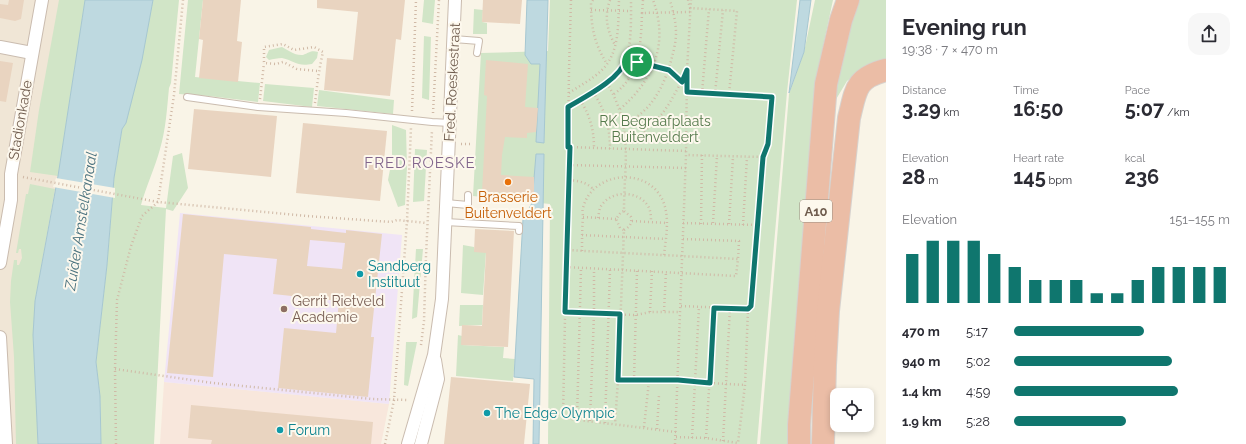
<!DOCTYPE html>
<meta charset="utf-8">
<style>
:root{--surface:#fff;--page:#f7f7f7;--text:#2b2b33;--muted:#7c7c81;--accent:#0f766e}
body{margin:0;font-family:Raleway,sans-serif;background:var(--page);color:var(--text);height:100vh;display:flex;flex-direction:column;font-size:15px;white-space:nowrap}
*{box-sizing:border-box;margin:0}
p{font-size:13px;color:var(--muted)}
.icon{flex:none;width:22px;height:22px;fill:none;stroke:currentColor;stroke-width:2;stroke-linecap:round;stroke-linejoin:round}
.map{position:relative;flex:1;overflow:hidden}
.sheet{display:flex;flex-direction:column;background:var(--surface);width:360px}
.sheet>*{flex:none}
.buttons{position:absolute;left:830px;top:388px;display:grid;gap:8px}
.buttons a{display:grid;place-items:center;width:44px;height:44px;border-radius:8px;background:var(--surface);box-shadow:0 2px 6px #0003;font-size:20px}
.pin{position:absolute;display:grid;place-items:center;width:34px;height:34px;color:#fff;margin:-17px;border:2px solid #fff;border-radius:50%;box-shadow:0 1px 4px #0007}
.round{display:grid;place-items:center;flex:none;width:42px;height:42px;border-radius:12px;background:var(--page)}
.summary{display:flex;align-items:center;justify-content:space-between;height:68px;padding:0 16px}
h1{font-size:22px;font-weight:700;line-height:30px}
.stats{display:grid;grid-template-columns:repeat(3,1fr);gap:6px;height:68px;padding:4px 16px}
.stats div{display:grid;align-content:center}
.stats b{font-size:20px;font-weight:700}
.stats small{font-size:11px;font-weight:400}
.stats p{font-size:11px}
.chart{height:112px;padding:8px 16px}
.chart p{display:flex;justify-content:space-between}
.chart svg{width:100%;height:72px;margin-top:4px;stroke:var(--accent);stroke-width:6}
ul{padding:0 16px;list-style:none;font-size:13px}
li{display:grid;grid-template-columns:64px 48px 1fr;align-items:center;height:30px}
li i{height:10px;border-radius:5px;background:var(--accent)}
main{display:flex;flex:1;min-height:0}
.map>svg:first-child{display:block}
.residential{fill:#f0e6d6}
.commercial{fill:#f8e7dc}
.education{fill:#f0e4f6}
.green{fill:#d1e5c7}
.water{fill:#bed9e0;stroke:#a6c7d1}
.pier{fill:#f9f4e7}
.building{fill:#e9d4c0;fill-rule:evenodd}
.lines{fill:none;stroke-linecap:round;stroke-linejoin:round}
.lane-casing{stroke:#cabcaf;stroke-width:8}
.street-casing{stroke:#cabcaf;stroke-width:14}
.highway-casing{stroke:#d7d2ce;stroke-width:24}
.path{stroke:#d0b9a6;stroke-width:2.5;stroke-dasharray:1 3;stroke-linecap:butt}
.lane{stroke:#fff;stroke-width:6}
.street{stroke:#fff;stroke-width:12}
.highway{stroke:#ebbda6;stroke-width:22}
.route-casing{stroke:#fff;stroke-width:8}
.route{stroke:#0f766e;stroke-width:5}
.food-dot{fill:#e8710a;stroke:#fdf8ed;stroke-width:1.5}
.culture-dot{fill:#0f9aa8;stroke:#fdf8ed;stroke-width:1.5}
.education-dot{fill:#8d6e63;stroke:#fdf8ed;stroke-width:1.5}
.labels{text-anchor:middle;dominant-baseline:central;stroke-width:4;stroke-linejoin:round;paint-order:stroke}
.shield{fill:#fdf8ed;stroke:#9a8c7e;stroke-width:1}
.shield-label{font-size:13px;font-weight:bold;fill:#705d4f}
.street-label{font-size:14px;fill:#705d4f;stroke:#fdf8ed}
.park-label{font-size:14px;fill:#557a4c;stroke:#fdf8ed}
.food-label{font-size:14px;fill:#c56008;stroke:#fdf8ed}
.culture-label{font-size:14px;fill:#0d838f;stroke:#fdf8ed;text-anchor:start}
.education-label{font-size:14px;fill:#785e54;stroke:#fdf8ed;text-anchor:start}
.neighbourhood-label{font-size:15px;letter-spacing:1px;fill:#82668c;stroke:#fdf8ed}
.water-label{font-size:15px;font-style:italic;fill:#4c7480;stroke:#fdf8ed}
</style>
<main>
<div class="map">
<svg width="886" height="444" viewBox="0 0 886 444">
<rect width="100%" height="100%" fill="#f9f4e7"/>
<!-- residential -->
<path class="residential" d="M0 0H111L61 444H0Z"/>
<!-- commercial -->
<path class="commercial" d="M164 382 389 404 381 444H160Z"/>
<!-- education -->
<path class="education" d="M180 213 402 235 389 404 164 382Z"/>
<!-- green -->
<g class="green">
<path d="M59 0H85L58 176 30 172 39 110Z"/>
<path d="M153 0H179L171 83 169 88C167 108 166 129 160 149 155 168 146 186 141 205L166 208 173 156 182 153 188 188 173 211 166 209 154 444H101L100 396 96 362 107 265 114 178 122 129 126 123Z"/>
<path d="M188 0H203L195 77 260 83 258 102 209 96 179 94Z"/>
<path d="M424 0H435L433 24 422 22Z"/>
<path d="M550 0H797L787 92 757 444H548L550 204 473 196 481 53 548 51Z"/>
<path d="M815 0H833L821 56 813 117 788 444H760L789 94 804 52Z"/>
<path d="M856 0H886V59L869 65 847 81 835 101 838 65Z"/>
<path d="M474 9 483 10 482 22 487 23V34H473Z"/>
<path d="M424 36 431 37 429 100 422 98Z"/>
<path d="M282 47C288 50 295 56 303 55 309 53 311 50 318 52L317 58 312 64C297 67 295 61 282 58 278 58 273 59 269 60L266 57 269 50Z"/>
<path d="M265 84 314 88 312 107 263 101Z"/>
<path d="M319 90 394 100 393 114 317 106Z"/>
<path d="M392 125 406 130 407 167 405 205 398 207 388 180 392 159Z"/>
<path d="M415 149 427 150 424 201 413 202Z"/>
<path d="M30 184 55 189 35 301 33 335 38 444H16L14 357 10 302 11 281 14 260H17V265H19L22 258 21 249H19L18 253H16L26 194H28Z"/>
<path d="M463 245 474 247 475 252H486L483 295 461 293Z"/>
<path d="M416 249H423L417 317 412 319Z"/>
<path d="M460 305H483L482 325 459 326Z"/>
<path d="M458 335 462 336V345L504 347 503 358 515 359 513 381 456 376Z"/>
<path d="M406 342H417L408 386 404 385Z"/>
</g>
<!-- water -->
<g class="water">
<path d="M85 0H153L142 60 126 123 122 129 114 178 107 265 96 362 100 396 101 444H38L33 335 35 301 58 176Z"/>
<path d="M527 0H548L544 143 536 142 540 64H531L525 55Z"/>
<path d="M800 0H811L804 52 789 93Z"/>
<path d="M536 154H544L539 444H533L534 379 514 377 523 219 532 203Z"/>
</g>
<!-- pier -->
<path class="pier" d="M56 178 115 188V198L53 187Z"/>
<!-- building -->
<g class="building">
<path d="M9 0H24L21 19 15 21 0 18V4L8 5Z"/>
<path d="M203 0H241L237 41 242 42 238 82 199 78 203 40 199 39Z"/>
<path d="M317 0H405L401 40 396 39 390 96 324 90 327 58 353 60 358 12 317 8Z"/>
<path d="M483 0H522L520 24 482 22Z"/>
<path d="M486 60 528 64 525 107 538 108 536 132 527 133V138L505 137 502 155 501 175 534 177V194L482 192 487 96 484 95Z"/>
<path d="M0 61 13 63 6 102 0 101Z"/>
<path d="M194 109 277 116 271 177 188 169Z"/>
<path d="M303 123 387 131 380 201 296 193Z"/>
<path d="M183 214 311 227V229L346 233V230L382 234 371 337H374L368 397 278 388 284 328 336 333 339 301 273 294 277 259 224 254 213 377 167 373ZM310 240 345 243 342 269 307 266Z"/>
<path d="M475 229 514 231 508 347 461 345 462 325 482 326 486 253 474 252Z"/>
<path d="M451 377 530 384 524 444H444Z"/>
<path d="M191 405 373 422 371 444H211L212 440 188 438Z"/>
</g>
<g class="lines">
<defs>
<g id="lane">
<path d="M454 39 479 41 477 53"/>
<path d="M187 97 258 107 346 113 432 122 450 123"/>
<path d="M446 203 468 205V195"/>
<path d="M445 222 519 226V231"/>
</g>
<g id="street">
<path d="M0 47 32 53"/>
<path d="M0 263 11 200V174L42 0"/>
<path d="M0 337 6 444"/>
<path d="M408 444 434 355 442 299 455 0"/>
<path d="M421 444 438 379 435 360"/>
</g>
<g id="highway">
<path d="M799 444V425L826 84 841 20 848 0"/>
<path d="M823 444 825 365 828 311 849 118C856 90 855 78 886 70"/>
</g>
</defs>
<!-- lane casing -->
<use href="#lane" class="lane-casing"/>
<!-- street casing -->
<use href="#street" class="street-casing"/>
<!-- highway casing -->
<use href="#highway" class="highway-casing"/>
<!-- path -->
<g class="path">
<path d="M571 0 569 70 568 147 686 151"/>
<path d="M593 0 591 3C591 27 594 43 607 64"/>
<path d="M610 0C604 17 607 30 615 45"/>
<path d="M591 10 631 11"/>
<path d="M642 13 643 0"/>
<path d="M626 59 669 70 682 81"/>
<path d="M607 83C634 129 624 162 624 211L621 212 616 219 620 228 624 230 618 380 615 424"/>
<path d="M593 92C605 110 610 127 610 149"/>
<path d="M687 92 729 94 737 11 690 8 688 0"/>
<path d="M569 93C579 86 593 79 602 70 620 52 618 24 619 0"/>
<path d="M702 93 709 9"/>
<path d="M614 94C640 76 641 42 642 13L690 12"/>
<path d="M715 94 723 10"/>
<path d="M729 94 772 97 768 144 763 157"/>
<path d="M260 99 264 63"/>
<path d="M580 100C590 115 594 130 594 148"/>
<path d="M315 103C317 86 319 69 323 52L314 47 294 50 283 44 264 47V63L276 64 283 62 297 69 318 71"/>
<path d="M569 107C586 96 614 82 624 64 632 49 631 17 631 0"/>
<path d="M620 109C654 80 669 43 653 0"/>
<path d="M412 111 416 0"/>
<path d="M433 113 439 0"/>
<path d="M624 124C651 113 665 85 672 57 674 50 676 41 676 33 676 22 673 11 670 0"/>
<path d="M626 137 640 136 662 114 669 104 687 72"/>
<path d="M461 144H472"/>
<path d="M571 147 566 267 563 418 676 432"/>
<path d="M569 165 686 168"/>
<path d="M23 177 158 202 307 216 391 222 397 220 427 223"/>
<path d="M569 180C579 181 586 182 593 189"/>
<path d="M583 217 616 219"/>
<path d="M598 218C599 214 599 209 601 206 611 190 638 190 648 206 651 211 651 217 651 222"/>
<path d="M632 221 667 223"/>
<path d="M683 223 757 225"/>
<path d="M713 223 717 156"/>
<path d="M701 224 702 155"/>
<path d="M729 224 733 157"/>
<path d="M743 225 747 157"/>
<path d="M624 230C630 227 632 223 631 217L624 211"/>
<path d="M582 235 666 239"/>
<path d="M683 239 739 241 738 259"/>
<path d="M582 251C582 240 582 228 583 217 583 214 582 211 583 208 592 171 648 166 663 201 670 218 666 237 664 255"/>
<path d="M566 267 736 276 738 259 567 250"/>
<path d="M681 306 748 309"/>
<path d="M664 311 666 272"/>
<path d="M650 312 652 271"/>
<path d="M565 313 636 315 650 312H680"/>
<path d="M421 345 424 321 426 256 432 130"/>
<path d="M115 369 213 383 372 399 409 400"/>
<path d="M618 380 678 381 745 385"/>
<path d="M634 380 637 271"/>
<path d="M577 419 581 268"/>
<path d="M590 421 594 314V269"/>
<path d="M605 423 610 270"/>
<path d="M644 427 649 381"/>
<path d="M657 429 659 395"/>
<path d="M676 437 706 438 738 443 745 385 748 309 751 306 763 157 686 155"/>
<path d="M692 438 699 307"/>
<path d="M706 438 714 308"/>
<path d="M723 441 730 308"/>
<path d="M116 444 115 369 117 300 131 246 142 216 158 202 174 95 183 0"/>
<path d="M385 444 394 400 407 221 411 128"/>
<path d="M675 444 686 155 687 70 691 0"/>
</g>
<!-- lane -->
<use href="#lane" class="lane"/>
<!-- street -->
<use href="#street" class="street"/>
<!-- highway -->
<use href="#highway" class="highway"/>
</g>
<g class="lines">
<defs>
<path id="route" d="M626 59 669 70 682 82 687 70V92L772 97 768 144 763 157 751 306 748 309 714 308 710 383 678 380H618L620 314 565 312 570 147H568V107C585 97 621 79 626 59Z"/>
</defs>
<!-- route casing -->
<use href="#route" class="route-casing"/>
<!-- route -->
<use href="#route" class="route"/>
</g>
<!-- markers -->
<circle class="food-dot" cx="508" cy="182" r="4"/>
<g class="culture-dot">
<circle cx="360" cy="274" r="4"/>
<circle cx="487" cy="413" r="4"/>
<circle cx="280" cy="430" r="4"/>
</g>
<circle class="education-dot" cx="284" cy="309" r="4"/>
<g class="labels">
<!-- shield labels -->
<rect class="shield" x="800" y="200" width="32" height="22" rx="3"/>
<g class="shield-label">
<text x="816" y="211">A10</text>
</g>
<!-- street labels -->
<g class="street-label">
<text transform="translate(452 82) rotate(-87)">Fred. Roeskestraat</text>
<text transform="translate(20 120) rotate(-80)">Stadionkade</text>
</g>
<!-- park labels -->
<g class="park-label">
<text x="655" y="121">RK Begraafplaats<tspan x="655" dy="16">Buitenveldert</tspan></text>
</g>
<!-- food labels -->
<g class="food-label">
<text x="508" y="197">Brasserie<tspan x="508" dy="16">Buitenveldert</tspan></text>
</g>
<!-- culture labels -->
<g class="culture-label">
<text x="368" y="266">Sandberg<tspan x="368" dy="16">Instituut</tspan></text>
<text x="495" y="413">The Edge Olympic</text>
<text x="288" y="430">Forum</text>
</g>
<!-- education labels -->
<g class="education-label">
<text x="292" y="301">Gerrit Rietveld<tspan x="292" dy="16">Academie</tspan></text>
</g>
<!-- neighbourhood labels -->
<g class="neighbourhood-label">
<text x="420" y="163">FRED ROESKE</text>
</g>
<!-- water labels -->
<g class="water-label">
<text transform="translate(81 221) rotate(-81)">Zuider Amstelkanaal</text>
</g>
</g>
</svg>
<div class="buttons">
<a><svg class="icon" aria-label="locate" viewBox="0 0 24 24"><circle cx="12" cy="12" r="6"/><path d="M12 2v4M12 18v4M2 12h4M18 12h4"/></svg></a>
</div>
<div class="pin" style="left:637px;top:62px;background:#1e9e55"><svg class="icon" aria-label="arrive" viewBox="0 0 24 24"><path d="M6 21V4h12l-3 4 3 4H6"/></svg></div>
</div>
<section class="sheet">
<div class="summary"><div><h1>Evening run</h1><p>19:38 · 7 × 470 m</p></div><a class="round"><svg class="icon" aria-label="share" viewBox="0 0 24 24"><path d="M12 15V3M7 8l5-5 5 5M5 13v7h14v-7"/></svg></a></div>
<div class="stats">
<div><p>Distance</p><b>3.29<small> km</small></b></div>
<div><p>Time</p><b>16:50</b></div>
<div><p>Pace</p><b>5:07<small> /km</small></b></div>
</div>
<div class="stats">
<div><p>Elevation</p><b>28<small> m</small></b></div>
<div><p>Heart rate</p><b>145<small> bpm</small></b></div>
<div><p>kcal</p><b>236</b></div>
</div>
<div class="chart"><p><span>Elevation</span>151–155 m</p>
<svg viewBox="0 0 160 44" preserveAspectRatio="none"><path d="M5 44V14M15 44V6M25 44V6M35 44V6M45 44V14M55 44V22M65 44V30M75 44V30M85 44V30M95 44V38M105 44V38M115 44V30M125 44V22M135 44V22M145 44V22M155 44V22"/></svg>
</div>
<ul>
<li><b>470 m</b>5:17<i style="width:60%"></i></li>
<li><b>940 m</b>5:02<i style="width:73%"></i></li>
<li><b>1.4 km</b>4:59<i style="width:76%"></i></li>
<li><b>1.9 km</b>5:28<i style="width:52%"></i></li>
</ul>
</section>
</main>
